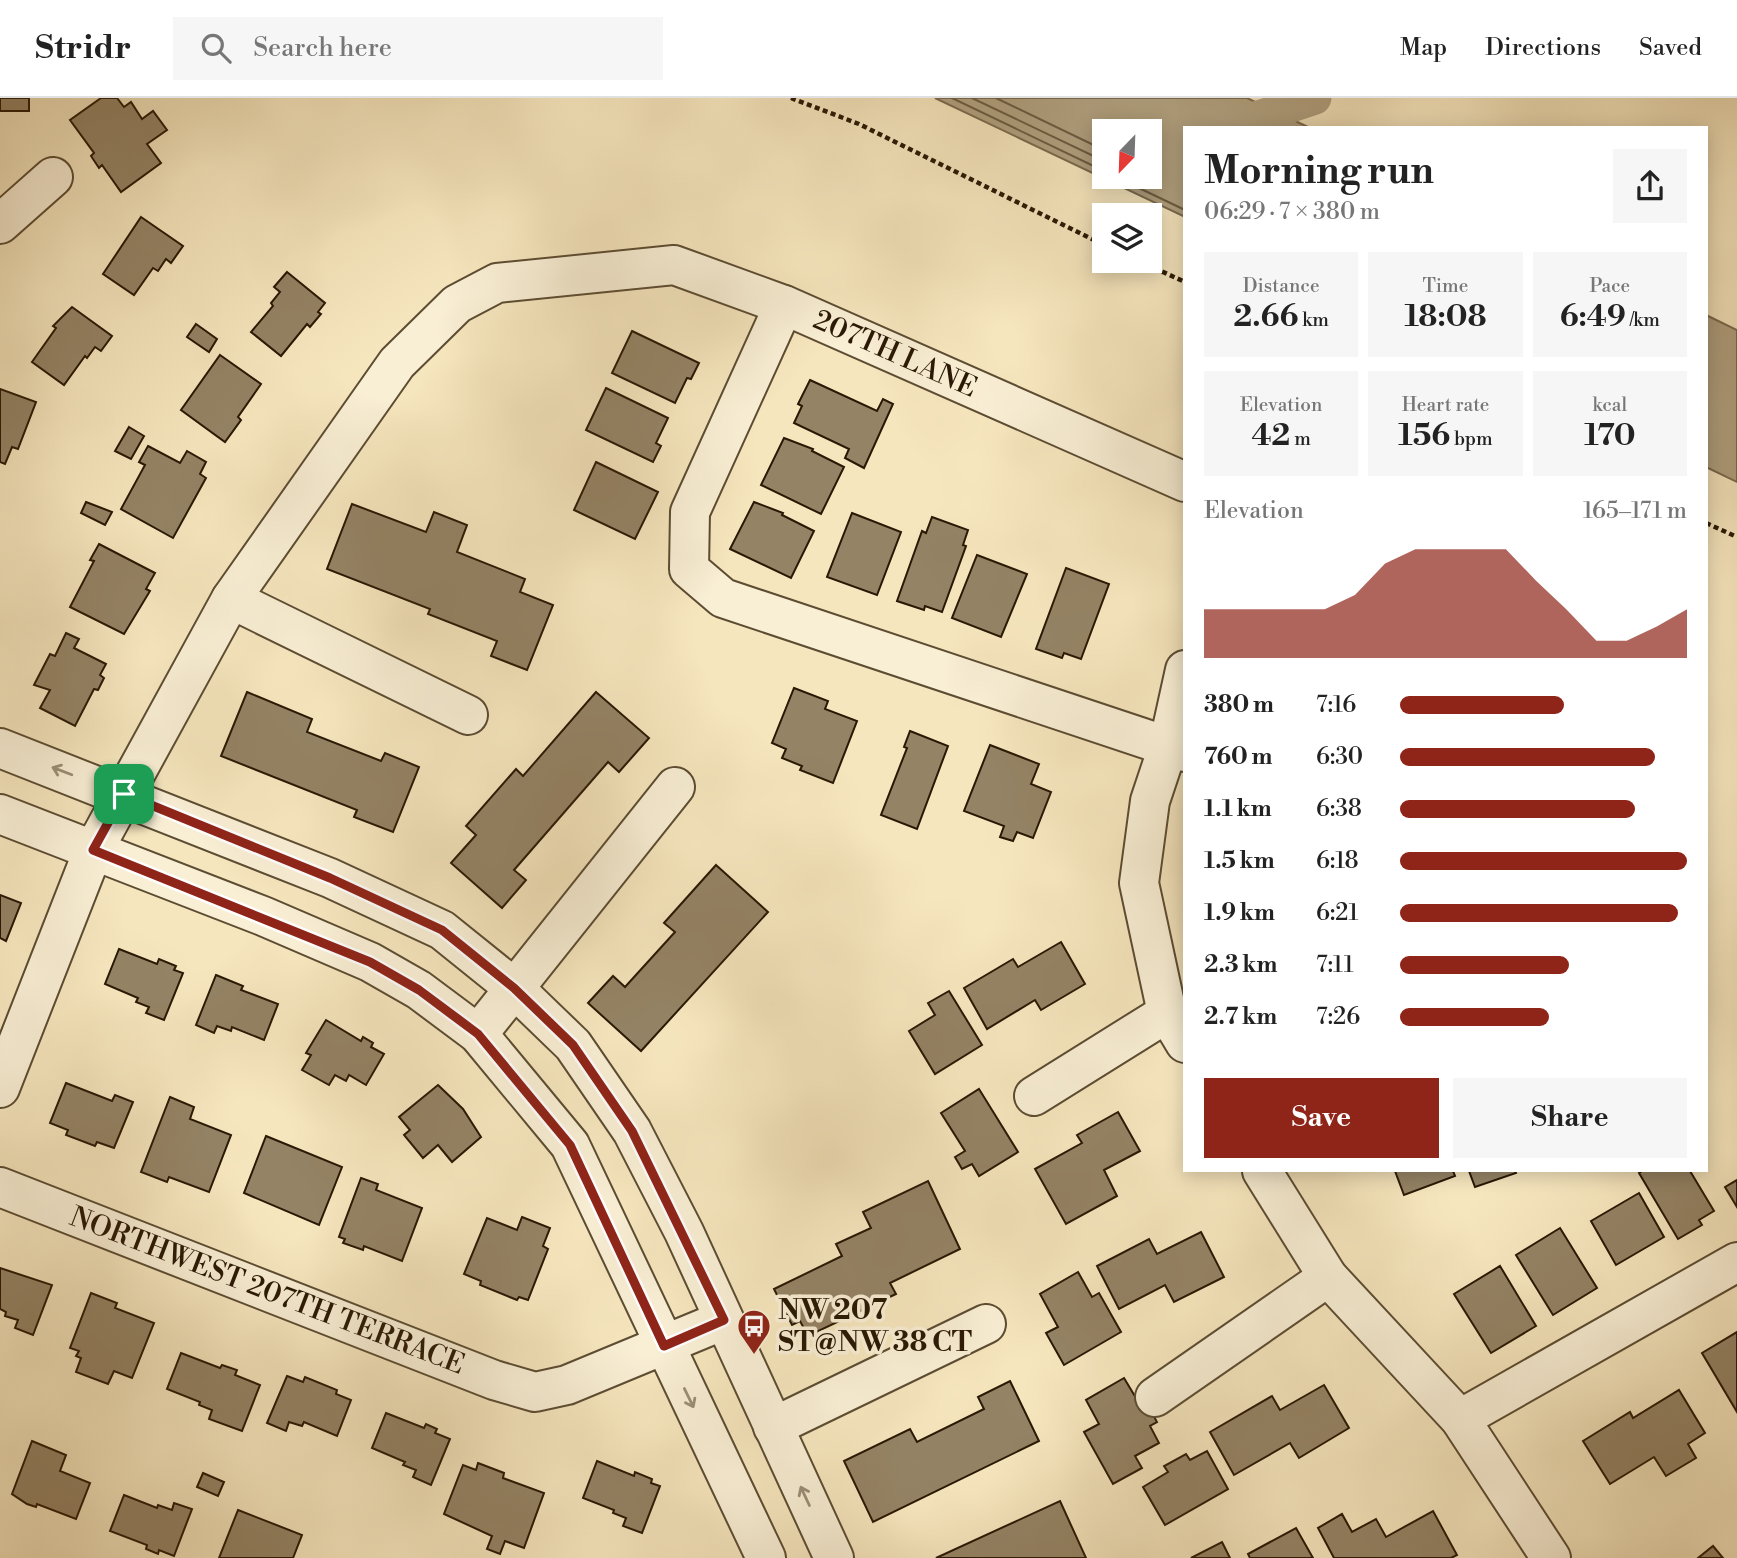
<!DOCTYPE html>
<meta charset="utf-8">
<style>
:root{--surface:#fff;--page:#f6f6f6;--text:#222;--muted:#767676;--line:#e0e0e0;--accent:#8f2418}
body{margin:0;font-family:"Libre Bodoni",serif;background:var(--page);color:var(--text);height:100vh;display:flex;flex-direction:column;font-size:26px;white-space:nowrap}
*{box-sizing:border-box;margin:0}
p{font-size:23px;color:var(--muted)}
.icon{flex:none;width:38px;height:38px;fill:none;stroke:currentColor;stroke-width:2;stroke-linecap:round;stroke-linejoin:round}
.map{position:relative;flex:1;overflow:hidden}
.drawer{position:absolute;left:1183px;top:28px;width:525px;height:1046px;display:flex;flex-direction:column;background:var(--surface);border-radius:0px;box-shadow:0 4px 18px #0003}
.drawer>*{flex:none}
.needle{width:46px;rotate:203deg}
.buttons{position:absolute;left:1092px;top:21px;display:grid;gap:14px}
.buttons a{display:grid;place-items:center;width:70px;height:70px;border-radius:0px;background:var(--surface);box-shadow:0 4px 18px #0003;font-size:35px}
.pin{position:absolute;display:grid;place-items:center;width:60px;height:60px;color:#fff;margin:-30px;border-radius:14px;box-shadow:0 4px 10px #0006}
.round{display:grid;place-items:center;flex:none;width:74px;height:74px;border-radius:0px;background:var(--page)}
.head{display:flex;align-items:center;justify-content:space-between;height:119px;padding:0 21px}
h1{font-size:38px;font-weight:800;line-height:52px}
.stats{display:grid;grid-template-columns:repeat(3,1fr);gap:10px;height:119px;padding:7px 21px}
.stats div{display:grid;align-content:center;border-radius:0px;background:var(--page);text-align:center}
.stats b{font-size:30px;font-weight:800}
.stats small{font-size:19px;font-weight:400}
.stats p{font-size:19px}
.chart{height:196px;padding:14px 21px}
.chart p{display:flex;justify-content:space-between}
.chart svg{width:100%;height:126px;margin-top:7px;fill:var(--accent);opacity:.7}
.action{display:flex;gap:14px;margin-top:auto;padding:14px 21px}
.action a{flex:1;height:80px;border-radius:0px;background:var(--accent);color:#fff;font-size:28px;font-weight:800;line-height:80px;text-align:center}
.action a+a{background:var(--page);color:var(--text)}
ul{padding:0 21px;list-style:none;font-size:23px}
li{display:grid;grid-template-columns:112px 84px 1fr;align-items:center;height:52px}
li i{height:18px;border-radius:9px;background:var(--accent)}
header{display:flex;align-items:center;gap:42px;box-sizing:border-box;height:98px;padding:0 35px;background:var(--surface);border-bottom:2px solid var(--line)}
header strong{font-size:33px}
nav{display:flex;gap:38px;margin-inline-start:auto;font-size:24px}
.search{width:490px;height:63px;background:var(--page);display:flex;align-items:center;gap:18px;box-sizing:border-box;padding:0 24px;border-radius:0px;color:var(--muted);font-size:26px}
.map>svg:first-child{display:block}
.water{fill:#b0a07f;stroke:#7a6a4e;stroke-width:2;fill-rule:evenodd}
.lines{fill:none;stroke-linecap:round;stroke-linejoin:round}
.shore{stroke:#6c5c42;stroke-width:2}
.canal{stroke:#b0a07f;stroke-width:33}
.building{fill:#948365;stroke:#291804;stroke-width:2}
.minor-casing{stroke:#5c4c32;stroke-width:42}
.path{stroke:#291804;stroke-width:4.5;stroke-dasharray:5 3.5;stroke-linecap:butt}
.minor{stroke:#f9efd5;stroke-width:38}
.oneway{stroke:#9b8e77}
.route-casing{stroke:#fff;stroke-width:14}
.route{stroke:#8f2418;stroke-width:9}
.labels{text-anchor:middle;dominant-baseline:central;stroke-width:7;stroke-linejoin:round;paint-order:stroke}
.street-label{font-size:28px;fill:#291804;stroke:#f9efd5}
.poi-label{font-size:28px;font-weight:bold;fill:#291804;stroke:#f9efd5;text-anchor:start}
</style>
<header>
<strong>Stridr</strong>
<div class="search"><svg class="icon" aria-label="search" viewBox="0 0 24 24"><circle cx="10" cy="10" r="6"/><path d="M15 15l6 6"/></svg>Search here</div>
<nav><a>Map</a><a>Directions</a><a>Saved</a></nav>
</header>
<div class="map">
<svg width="1737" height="1460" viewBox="0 0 1737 1460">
<rect width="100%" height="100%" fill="#f6e6be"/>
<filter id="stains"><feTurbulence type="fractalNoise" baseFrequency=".00286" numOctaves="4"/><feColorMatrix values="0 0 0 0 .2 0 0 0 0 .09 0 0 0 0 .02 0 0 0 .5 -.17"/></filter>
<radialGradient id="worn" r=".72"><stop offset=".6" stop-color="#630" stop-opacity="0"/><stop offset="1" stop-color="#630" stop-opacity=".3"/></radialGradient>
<!-- water -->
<g class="water">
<path d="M935 0H1247L1310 30H1185V119ZM1104 33H1150V79H1104Z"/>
<path d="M1706 217 1737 232V384L1706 369Z"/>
</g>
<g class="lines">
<!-- shore -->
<g class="shore">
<path d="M952 0 1104 73"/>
<path d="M972 0 1104 63"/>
<path d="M996 0 1104 52"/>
<path d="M1116 79 1185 112"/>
</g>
<!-- canal -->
<path class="canal" d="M1226 30 1315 0"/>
</g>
<!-- building -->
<g class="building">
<rect x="0" y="0" width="29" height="13"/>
<path d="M101 0H117L124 9 131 4 142 21 153 13 167 32 147 46 161 65 121 94 102 67 99 70 91 58 94 55 70 22Z"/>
<path d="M141 119 183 148 171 165 166 161 158 173 153 170 134 197 103 176Z"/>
<path d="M287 174 325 205 318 214 321 216 310 229 307 226 281 258 251 234 273 208 271 205 280 194 274 189Z"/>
<path d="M72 209 112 238 101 253 95 249 87 260 85 258 64 287 32 264 56 230 53 228Z"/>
<path d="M196 226 217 241 209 254 187 239Z"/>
<path d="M632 233 699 265 691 281 687 280 675 305 612 275Z"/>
<path d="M220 257 261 286 238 319 241 322 225 344 181 312Z"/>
<path d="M810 282 877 313 883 301 893 306 864 370 845 360 849 351 794 325 802 308 798 306Z"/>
<path d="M606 290 668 320 656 345 661 348 653 364 586 332Z"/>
<path d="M0 291 36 304 18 351 12 349 5 366 0 364Z"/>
<path d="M129 329 144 338 131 361 115 353Z"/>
<path d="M784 340 813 351 812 353 844 369 821 416 761 387Z"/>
<path d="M148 348 180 365 187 353 206 364 200 376 206 380 173 440 121 411 145 367 139 364Z"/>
<path d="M596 364 658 394 635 441 574 412Z"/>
<path d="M86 404 112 414 105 427 81 415Z"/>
<path d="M754 404 783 415 782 417 814 433 791 480 730 451Z"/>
<path d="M352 406 426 434 434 414 467 427 457 454 525 481 520 494 553 507 527 572 491 558 497 543 428 516 430 511 327 471Z"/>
<path d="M852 415 901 434 877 497 827 479Z"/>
<path d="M932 419 968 432 963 447 966 448 942 514 925 508 924 512 897 503 922 433 926 435Z"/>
<path d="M99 446 155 475 146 491 150 493 124 536 70 509 94 463 90 462Z"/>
<path d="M977 457 1027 476 1001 539 952 520Z"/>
<path d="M1066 470 1109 486 1081 561 1064 555 1062 560 1036 551Z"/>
<path d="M66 535 79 541 74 550 106 566 100 577 104 580 98 592 94 591 75 628 40 610 50 592 34 587 50 556 55 558Z"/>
<path d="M794 590 828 603 825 611 857 623 833 685 800 672 802 668 782 660 786 651 772 645Z"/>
<path d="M247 594 312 621 307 634 381 663 385 655 419 669 393 734 354 719 357 712 221 658Z"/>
<path d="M596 594 649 640 619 674 608 664 514 772 526 782 502 810 451 765 476 737 466 728 516 671 523 678Z"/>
<path d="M910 633 948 648 917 731 881 717 907 650 904 649Z"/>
<path d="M990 647 1039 666 1031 686 1051 694 1033 740 1017 734 1013 743 1000 739 1004 728 964 713Z"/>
<path d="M716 767 768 814 641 953 588 905 613 878 625 889 675 834 664 825Z"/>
<path d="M0 797 21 805 6 843 0 840Z"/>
<path d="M1061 844 1085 886 1041 912 1035 902 987 931 964 890 1013 861 1018 869Z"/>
<path d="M119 851 157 866 159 861 176 868 174 872 183 875 164 922 146 915 149 909 136 904 138 900 105 886Z"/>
<path d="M216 877 243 888 241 892 278 906 264 942 232 929 231 933 217 928 214 935 196 927Z"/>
<path d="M949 893 982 947 935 976 909 933 935 917 928 905Z"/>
<path d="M326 922 361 943 363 939 373 945 371 949 384 956 366 987 349 977 346 983 335 977 329 987 302 972 311 957 306 955Z"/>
<path d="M66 985 112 1003 115 997 133 1004 114 1050 97 1044 95 1048 66 1037 68 1032 50 1025Z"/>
<path d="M438 987 463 1011 481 1039 452 1064 438 1047 423 1060 404 1037 410 1032 399 1019Z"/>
<path d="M979 991 1018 1054 979 1078 972 1066 962 1071 955 1059 965 1053 941 1015Z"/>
<path d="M170 999 194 1009 190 1021 231 1037 209 1094 169 1079 167 1084 141 1074Z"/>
<path d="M1118 1014 1140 1053 1104 1072 1117 1098 1066 1126 1035 1071 1082 1045 1077 1037Z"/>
<path d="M266 1038 342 1069 319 1127 244 1095Z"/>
<path d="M1395 1073H1453L1455 1078 1404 1097Z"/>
<path d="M1469 1073H1515L1516 1075 1475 1089Z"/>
<path d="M1642 1073H1690L1714 1113 1699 1122 1702 1127 1678 1141 1639 1075Z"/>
<path d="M361 1080 378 1086 376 1092 422 1110 402 1163 364 1148 363 1152 343 1145 345 1141 339 1139Z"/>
<path d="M1737 1082V1109L1725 1089Z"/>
<path d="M928 1083 960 1151 890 1185 896 1196 808 1238 800 1223 792 1227 774 1191 842 1158 836 1146 871 1130 863 1114Z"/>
<path d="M1639 1095 1664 1139 1616 1167 1591 1123Z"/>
<path d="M522 1119 550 1130 543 1148 548 1151 528 1202 519 1199 517 1202 480 1187 481 1183 464 1176 487 1120 517 1132Z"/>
<path d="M1560 1130 1597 1190 1553 1217 1516 1157Z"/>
<path d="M1201 1134 1224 1179 1174 1204 1165 1187 1119 1211 1097 1168 1149 1141 1157 1156Z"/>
<path d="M1500 1168 1536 1228 1491 1255 1454 1196Z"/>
<path d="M0 1170 52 1187 33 1237 15 1230 18 1222 5 1218 6 1214 0 1211Z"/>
<path d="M1078 1174 1092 1199 1099 1195 1121 1234 1064 1267 1046 1235 1058 1229 1040 1196Z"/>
<path d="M91 1195 117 1205 115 1210 154 1225 132 1280 114 1273 108 1286 76 1274 81 1260 76 1258 79 1253 70 1250Z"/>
<path d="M1737 1234V1314L1702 1255Z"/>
<path d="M181 1255 220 1270 222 1267 237 1272 235 1277 260 1287 242 1333 209 1321 212 1312 199 1307 200 1304 167 1291Z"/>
<path d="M287 1278 303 1284 305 1279 337 1292 336 1296 351 1302 337 1338 304 1324 302 1328 289 1324 286 1333 267 1325Z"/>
<path d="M1124 1280 1139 1305 1145 1302 1157 1324 1150 1328 1159 1345 1135 1358 1142 1370 1113 1386 1084 1334 1099 1326 1086 1302Z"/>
<path d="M1010 1283 1039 1343 873 1424 844 1363 910 1331 917 1344 984 1311 978 1299Z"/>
<path d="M1324 1287 1349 1330 1299 1360 1290 1345 1234 1377 1210 1334 1272 1298 1280 1312Z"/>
<path d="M1679 1292 1705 1335 1688 1346 1696 1360 1666 1378 1654 1359 1610 1386 1583 1343 1630 1314 1633 1320Z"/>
<path d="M386 1315 424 1330 426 1326 437 1331 435 1335 450 1341 431 1387 413 1379 416 1372 403 1367 405 1364 372 1350Z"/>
<path d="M32 1343 66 1357 60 1373 90 1385 76 1421 37 1406 36 1409 27 1406 12 1396Z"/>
<path d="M1207 1353 1228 1391 1165 1427 1143 1389 1168 1374 1164 1368 1186 1356 1190 1362Z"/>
<path d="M597 1363 634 1378 635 1374 652 1381 651 1385 660 1388 642 1435 623 1428 626 1420 613 1415 614 1412 583 1400Z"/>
<path d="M478 1365 504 1375 503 1380 544 1395 524 1450 505 1443 500 1456 487 1451 492 1438 444 1416 463 1367 476 1372Z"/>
<path d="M203 1375 224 1384 218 1398 197 1389Z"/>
<path d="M124 1397 157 1410 158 1407 172 1412 174 1405 192 1411 174 1458 159 1452 158 1456 146 1451 147 1447 110 1433Z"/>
<path d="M1060 1403 1086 1460H936Z"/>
<path d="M238 1412 302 1437 293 1460H219Z"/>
<path d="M1433 1413 1457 1457 1451 1460H1334L1318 1430 1342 1416 1352 1434 1376 1421 1386 1439Z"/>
<path d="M1296 1430 1313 1460H1250L1248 1456Z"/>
<path d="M1222 1444 1230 1460H1191Z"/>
<path d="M1713 1448 1723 1460H1698Z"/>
</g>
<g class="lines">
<defs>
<g id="minor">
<path d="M0 126 53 79"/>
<path d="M784 207 690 414 689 471 723 500 1185 654"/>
<path d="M231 501 468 617"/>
<path d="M1185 572 1168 649 1150 703 1139 785 1167 915 1185 945"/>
<path d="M0 650 330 780 442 832 514 890 573 947 632 1033 684 1134 834 1460"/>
<path d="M0 716 263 818 370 864 419 892 478 936 570 1047 766 1460"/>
<path d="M478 936 675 689"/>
<path d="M0 990 93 753 231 501 397 265 457 206 497 185 674 167 784 207 1185 384"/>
<path d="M1034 998 1167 915"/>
<path d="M1262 1073 1328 1179 1460 1321 1551 1460"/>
<path d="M0 1089 494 1282 535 1294 567 1287 724 1222"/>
<path d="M1155 1299 1328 1179"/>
<path d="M1460 1321 1737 1164"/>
<path d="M773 1329 986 1226"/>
</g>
</defs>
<!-- minor casing -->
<use href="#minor" class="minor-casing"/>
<!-- path -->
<g class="path">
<path d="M791 0 859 26 1104 147"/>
<path d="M1139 163 1185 184"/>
<path d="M1706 425 1737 439"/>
</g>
<!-- minor -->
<use href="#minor" class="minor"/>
</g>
<!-- one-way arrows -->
<defs><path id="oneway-shaft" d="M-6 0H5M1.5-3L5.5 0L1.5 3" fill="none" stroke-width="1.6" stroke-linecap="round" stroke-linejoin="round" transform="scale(1.75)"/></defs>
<g class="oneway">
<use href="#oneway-shaft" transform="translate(62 673) rotate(-159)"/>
<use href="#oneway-shaft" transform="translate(689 1300) rotate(64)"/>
<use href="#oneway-shaft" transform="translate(805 1398) rotate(-115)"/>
</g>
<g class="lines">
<defs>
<path id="route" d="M124 696 330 780 442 832 514 890 573 947 632 1033 724 1222 664 1248 570 1047 478 936 419 892 370 864 93 752Z"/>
</defs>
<!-- route casing -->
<use href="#route" class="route-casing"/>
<!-- route -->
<use href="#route" class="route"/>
</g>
<!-- icons -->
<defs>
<symbol id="bus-pin" viewBox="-11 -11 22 30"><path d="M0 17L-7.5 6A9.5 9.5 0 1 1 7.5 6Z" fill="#8f2418" stroke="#f9efd5"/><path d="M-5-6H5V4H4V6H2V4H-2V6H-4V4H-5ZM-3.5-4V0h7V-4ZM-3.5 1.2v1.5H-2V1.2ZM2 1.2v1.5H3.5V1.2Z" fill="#fff"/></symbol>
</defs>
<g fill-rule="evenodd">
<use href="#bus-pin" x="735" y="1209" width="38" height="52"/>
</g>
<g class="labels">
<!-- street labels -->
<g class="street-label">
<text transform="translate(895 256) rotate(24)">207TH LANE</text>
<text transform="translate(267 1193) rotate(21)">NORTHWEST 207TH TERRACE</text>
</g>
<!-- poi labels -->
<g class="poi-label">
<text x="778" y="1212">NW 207<tspan x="778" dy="32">ST@NW 38 CT</tspan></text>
</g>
</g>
<rect width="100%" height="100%" filter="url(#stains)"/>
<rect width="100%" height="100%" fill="url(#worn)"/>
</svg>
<div class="buttons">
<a><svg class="needle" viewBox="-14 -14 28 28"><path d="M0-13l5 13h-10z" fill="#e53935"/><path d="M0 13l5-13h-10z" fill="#767676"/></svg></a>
<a><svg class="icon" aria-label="layers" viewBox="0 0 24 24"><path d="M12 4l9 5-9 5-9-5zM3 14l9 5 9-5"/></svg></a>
</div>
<div class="pin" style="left:124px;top:696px;background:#1e9e55"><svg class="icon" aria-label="arrive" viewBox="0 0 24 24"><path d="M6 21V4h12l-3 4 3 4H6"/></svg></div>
<section class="drawer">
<div class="head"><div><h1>Morning run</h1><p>06:29 · 7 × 380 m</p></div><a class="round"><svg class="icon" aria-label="share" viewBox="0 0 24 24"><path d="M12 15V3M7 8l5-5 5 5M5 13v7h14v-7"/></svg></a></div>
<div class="stats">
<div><p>Distance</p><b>2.66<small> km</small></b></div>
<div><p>Time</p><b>18:08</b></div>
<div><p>Pace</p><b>6:49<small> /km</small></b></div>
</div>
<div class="stats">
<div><p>Elevation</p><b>42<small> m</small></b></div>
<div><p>Heart rate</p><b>156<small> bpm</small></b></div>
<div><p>kcal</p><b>170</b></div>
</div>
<div class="chart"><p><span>Elevation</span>165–171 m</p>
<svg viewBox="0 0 160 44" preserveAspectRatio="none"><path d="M0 44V27L10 27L20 27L30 27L40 27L50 22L60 11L70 6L80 6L90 6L100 6L110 17L120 27L130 38L140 38L150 33L160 27V44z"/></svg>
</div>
<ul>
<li><b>380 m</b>7:16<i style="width:57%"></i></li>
<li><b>760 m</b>6:30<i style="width:89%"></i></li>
<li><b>1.1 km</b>6:38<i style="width:82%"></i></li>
<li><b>1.5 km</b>6:18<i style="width:100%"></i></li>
<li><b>1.9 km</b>6:21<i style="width:97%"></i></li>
<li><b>2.3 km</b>7:11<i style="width:59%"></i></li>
<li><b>2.7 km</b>7:26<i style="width:52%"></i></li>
</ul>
<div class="action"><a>Save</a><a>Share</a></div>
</section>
</div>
